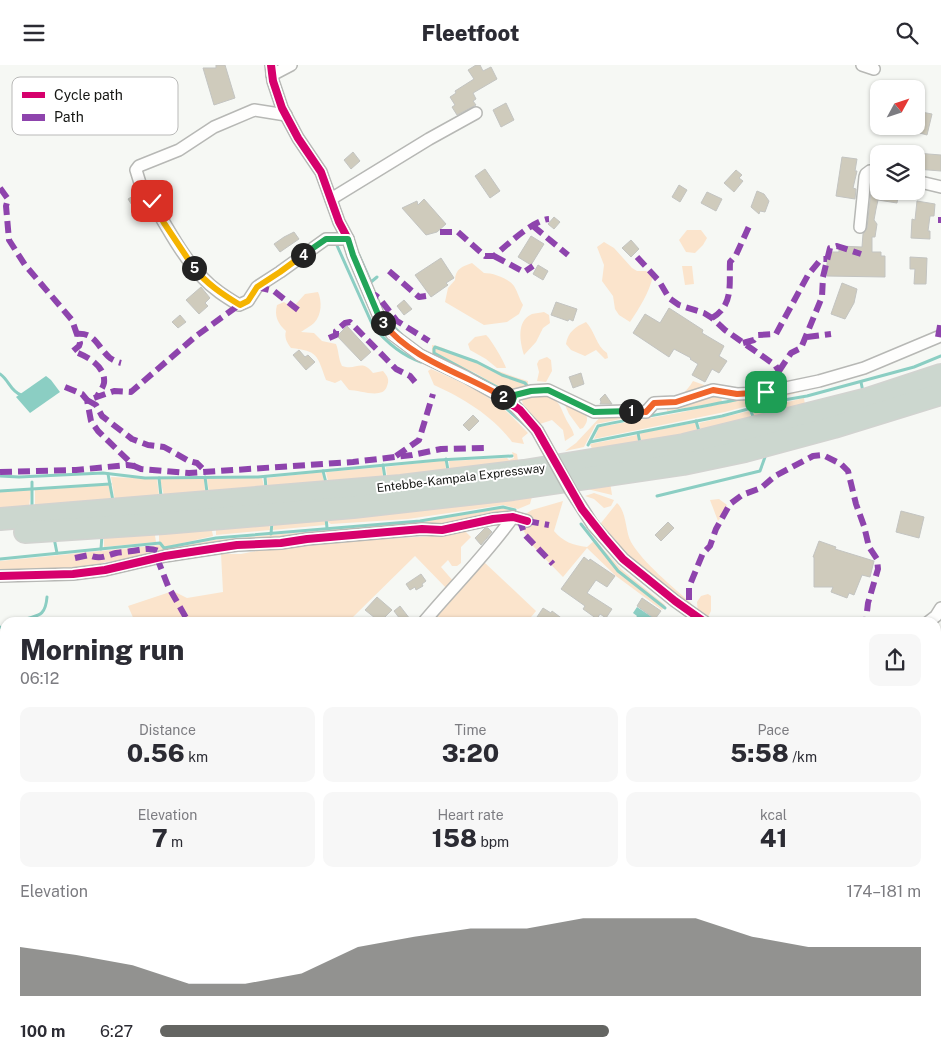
<!DOCTYPE html>
<meta charset="utf-8">
<style>
:root{--surface:#fff;--page:#f7f7f7;--text:#2b2b33;--muted:#7c7c81;--accent:#646562}
body{margin:0;font-family:"Public Sans",sans-serif;background:var(--page);color:var(--text);height:100vh;display:flex;flex-direction:column;font-size:19px;white-space:nowrap}
*{box-sizing:border-box;margin:0}
p{font-size:16px;color:var(--muted)}
.icon{flex:none;width:28px;height:28px;fill:none;stroke:currentColor;stroke-width:2;stroke-linecap:round;stroke-linejoin:round}
.map{position:relative;flex:1;overflow:hidden}
.details{position:absolute;left:0px;top:552px;width:941px;height:444px;display:flex;flex-direction:column;background:var(--surface);border-radius:15px 15px 0 0;box-shadow:0 1px 4px #0004}
.details>*{flex:none}
.needle{width:32px;rotate:50deg}
.tools{position:absolute;left:870px;top:15px;display:grid;gap:10px}
.tools a{display:grid;place-items:center;width:55px;height:55px;border-radius:10px;background:var(--surface);box-shadow:0 1px 4px #0004;font-size:25px}
.pin{position:absolute;display:grid;place-items:center;width:42px;height:42px;color:#fff;margin:-21px;border-radius:10px;box-shadow:0 2px 8px #0006}
.km{position:absolute;width:25px;height:25px;margin:-12px;border-radius:50%;background:#222;color:#fff;font-size:14px;line-height:25px;text-align:center}
.round{display:grid;place-items:center;flex:none;width:52px;height:52px;border-radius:10px;background:var(--page)}
.head{display:flex;align-items:center;justify-content:space-between;height:85px;padding:0 20px}
h1{font-size:28px;font-weight:800;line-height:38px}
.figures{display:grid;grid-template-columns:repeat(3,1fr);gap:8px;height:85px;padding:5px 20px}
.figures div{display:grid;align-content:center;border-radius:10px;background:var(--page);text-align:center}
.figures b{font-size:25px;font-weight:800}
.figures small{font-size:14px;font-weight:400}
.figures p{font-size:14px}
.chart{height:140px;padding:10px 20px}
.chart p{display:flex;justify-content:space-between}
.chart svg{width:100%;height:90px;margin-top:5px;fill:var(--accent);opacity:.7}
ul{padding:0 20px;list-style:none;font-size:16px}
li{display:grid;grid-template-columns:80px 60px 1fr;align-items:center;height:38px}
li i{height:12px;border-radius:6px;background:var(--accent)}
header{display:flex;justify-content:space-between;align-items:center;height:65px;padding:0 20px;background:var(--surface);font-size:22px;font-weight:800}
.map>svg:first-child{display:block}
.green{fill:#fbe4cc}
.water{fill:#8bcec3}
.lines{fill:none;stroke-linecap:round;stroke-linejoin:round}
.stream{stroke:#8bcec3;stroke-width:3}
.building{fill:#cfcbbc;stroke:#c3c4c1}
.street-casing{stroke:#b7b8b5;stroke-width:14}
.highway-casing{stroke:#d2d3d0;stroke-width:24}
.street{stroke:#fefefd;stroke-width:11}
.highway{stroke:#ccd7cf;stroke-width:21}
.street-bridge-casing{stroke:#b7b8b5;stroke-width:14;stroke-linecap:butt}
.street-bridge{stroke:#fefefd;stroke-width:11}
.quiet{stroke:#8e44ad;stroke-width:6;stroke-dasharray:12 6;stroke-linecap:butt}
.cycleway-casing{stroke:#fff;stroke-width:11}
.cycleway{stroke:#d6006c;stroke-width:8}
.split-1-casing{stroke:#fff;stroke-width:10}
.split-2-casing{stroke:#fff;stroke-width:10}
.split-3-casing{stroke:#fff;stroke-width:10}
.split-4-casing{stroke:#fff;stroke-width:10}
.split-5-casing{stroke:#fff;stroke-width:10}
.split-6-casing{stroke:#fff;stroke-width:10}
.split-1{stroke:#f0652b;stroke-width:6}
.split-2{stroke:#22a559;stroke-width:6}
.split-3{stroke:#f0652b;stroke-width:6}
.split-4{stroke:#22a559;stroke-width:6}
.split-5{stroke:#f5b400;stroke-width:6}
.split-6{stroke:#f5b400;stroke-width:6}
.labels{text-anchor:middle;dominant-baseline:central;stroke-width:4;stroke-linejoin:round;paint-order:stroke}
.street-label{font-size:12px;fill:#151613;stroke:#fff}
.key{fill:#fff;stroke:#b9b9b8;stroke-width:1}
.key-label{font-size:14px;fill:#151613}
</style>
<header><svg class="icon" aria-label="menu" viewBox="0 0 24 24"><path d="M4 6h16M4 12h16M4 18h16"/></svg>Fleetfoot<svg class="icon" aria-label="search" viewBox="0 0 24 24"><circle cx="10" cy="10" r="6"/><path d="M15 15l6 6"/></svg></header>
<div class="map">
<svg width="941" height="996" viewBox="0 0 941 996">
<rect width="100%" height="100%" fill="#f6f8f4"/>
<!-- green -->
<g class="green">
<path d="M687 165H701L707 173 703 180 695 188 686 187 679 175Z"/>
<path d="M604 177 614 183 632 203 637 206H646L653 211C649 228 640 242 630 257L619 250 615 244 613 231 602 216 604 200 597 182Z"/>
<path d="M472 198 484 208C493 208 508 213 514 221 518 227 519 234 523 240L519 249 507 257 484 260 445 237 448 223 455 215C455 204 463 201 472 198Z"/>
<path d="M682 201H692L694 219 685 220Z"/>
<path d="M318 227C322 236 322 250 314 258 311 261 305 264 301 267L314 268 322 276 336 279C339 286 338 293 342 301 357 306 361 293 373 308L383 306C387 311 390 314 387 321 383 335 360 325 349 325L341 315 335 318 326 315C317 290 318 286 291 283 287 278 284 272 286 266 278 259 274 251 277 240L284 237 290 241 296 239 305 229Z"/>
<path d="M544 247 549 250 550 258 543 263 536 277 524 290C520 277 516 256 532 249 535 248 541 248 544 247Z"/>
<path d="M586 257C595 266 596 281 607 288L608 293 605 294 596 285 585 291 571 285 566 279C568 267 575 262 586 257Z"/>
<path d="M486 270C491 274 505 298 506 303H497L486 294 470 285 468 279 475 272Z"/>
<path d="M432 280C441 281 447 285 455 288 479 297 502 309 528 316V320L508 326 504 325 475 308 432 290Z"/>
<path d="M547 292 551 295 552 306 546 317 537 316 539 307 537 299 539 295Z"/>
<path d="M431 304C451 313 472 321 490 334 505 343 516 356 528 368L522 373 524 379 512 377C493 351 463 333 434 320L428 306Z"/>
<path d="M693 316 704 320 709 330 721 331 722 337 667 346 666 338C678 333 686 328 693 316Z"/>
<path d="M805 321 804 326 725 347 594 374 599 362 678 348Z"/>
<path d="M548 329C560 339 559 338 565 352 568 359 572 362 574 370L565 376 563 365 552 355 537 360 523 339 521 333Z"/>
<path d="M804 333 805 340 755 356 753 347 774 341V345L779 344V339Z"/>
<path d="M564 338C576 343 596 348 583 363L580 364 569 349Z"/>
<path d="M749 346 752 354 701 367 699 358Z"/>
<path d="M604 348 646 349 596 359 584 382 565 386 576 378Z"/>
<path d="M695 358 698 367 641 378 640 368Z"/>
<path d="M637 370 639 378 592 384 590 379Z"/>
<path d="M512 387 517 389 518 396 450 405 449 396 507 393 509 395 514 393Z"/>
<path d="M445 395 446 404 387 413 386 402Z"/>
<path d="M382 402 383 412 328 416 326 407Z"/>
<path d="M322 407 324 417 268 422 267 413Z"/>
<path d="M111 412 157 414 159 430 115 436Z"/>
<path d="M262 413 264 421 209 427 207 414Z"/>
<path d="M160 414H204L205 426 164 431Z"/>
<path d="M610 417 612 430 583 423Z"/>
<path d="M109 420 111 435 35 441V425Z"/>
<path d="M31 425 29 442 0 444V427Z"/>
<path d="M533 428 530 439 518 444 503 440 408 454 331 459 328 457 329 451Z"/>
<path d="M594 428 614 435 611 441 604 443 594 434 585 431Z"/>
<path d="M719 434 727 440 722 451 718 456 710 435Z"/>
<path d="M563 436 554 466C563 477 573 480 587 482L595 475 621 504 665 540 662 545 616 511 587 483 563 512 531 479 517 454 532 445Z"/>
<path d="M617 438C627 447 625 466 631 477 643 498 673 522 691 538L692 541H689L634 500 602 464 601 458Z"/>
<path d="M502 443 513 446 509 449 449 461 150 488 126 495 106 497 84 504 0 506V496L160 480 164 484 215 475 421 457Z"/>
<path d="M325 451V460L273 465 274 456Z"/>
<path d="M269 456 270 465 216 470V460Z"/>
<path d="M211 461 213 471 165 482 159 477V465Z"/>
<path d="M461 462 471 472 461 482V498L457 501H452L448 495 441 502 454 517 448 525 415 491 353 552 359 557H135L128 541 173 526 187 533 223 527 221 489H241L287 480 432 471Z"/>
<path d="M154 464 156 477 104 482V470Z"/>
<path d="M484 497 536 546 527 557H438L434 553Z"/>
<path d="M708 529 711 531V546L707 554 698 549 697 537 701 531Z"/>
<path d="M936 986 941 988V996H711L708 991H839L846 994 847 991H936Z"/>
<path d="M196 991H529L542 996H197Z"/>
<path d="M560 991H589L586 996H567Z"/>
</g>
<!-- water -->
<g class="water">
<path d="M46 311 51 315 60 327 30 348 16 332Z"/>
<path d="M637 542 652 552 648 557H633L637 551 633 548Z"/>
</g>
<g class="lines">
<!-- stream -->
<g class="stream">
<path d="M335 176 373 261C386 277 401 290 421 297"/>
<path d="M359 190 371 217 377 212"/>
<path d="M391 259 402 270"/>
<path d="M435 282 477 297 502 310 525 318 528 322 508 328 434 288V284Z"/>
<path d="M0 309C9 315 10 326 21 330"/>
<path d="M861 317 863 327"/>
<path d="M498 336 525 360"/>
<path d="M750 344 754 354"/>
<path d="M696 356 699 366"/>
<path d="M638 368 640 378"/>
<path d="M590 377 722 351 778 336 807 331 914 302 941 291"/>
<path d="M588 380 598 361C645 351 692 344 740 334"/>
<path d="M446 394 448 405"/>
<path d="M383 400 385 413"/>
<path d="M323 406 326 418"/>
<path d="M108 409 113 436"/>
<path d="M0 411 19 412 103 408 145 413 258 412 439 395 512 391"/>
<path d="M205 412 207 427"/>
<path d="M265 412 266 423"/>
<path d="M159 413 161 431"/>
<path d="M0 426 110 419"/>
<path d="M657 431 760 406 765 392"/>
<path d="M32 441V417"/>
<path d="M326 453 327 463"/>
<path d="M581 459 618 506 665 543"/>
<path d="M271 469 272 457"/>
<path d="M54 473 57 488"/>
<path d="M101 484 102 470"/>
<path d="M0 494 160 478 164 483 216 473 420 456 503 442 515 445"/>
<path d="M17 558C33 548 45 557 47 532"/>
<path d="M0 562 5 565"/>
<path d="M0 606 5 614"/>
<path d="M936 973 941 976"/>
<path d="M171 991 172 996"/>
</g>
</g>
<!-- building -->
<g class="building">
<path d="M216 0H225L235 33 214 40 203 3H216Z"/>
<path d="M476 0H480L483 6 491 2 497 14 473 28 476 34 473 36 476 40 457 50 452 42 455 40 450 32 456 28 455 26 474 14 468 5Z"/>
<path d="M506 38 514 55 501 62 493 45Z"/>
<path d="M916 46 932 49 927 70 916 67Z"/>
<path d="M353 87 360 96 351 104 344 95Z"/>
<path d="M916 88 941 90V106L916 104Z"/>
<path d="M842 92 857 94 855 106H857L853 123 856 124 855 134 836 131Z"/>
<path d="M485 104 500 126 490 133 475 111Z"/>
<path d="M736 105 742 110 739 113 743 116 734 127 724 118Z"/>
<path d="M679 120 687 125 680 137 672 132Z"/>
<path d="M757 126 764 129 769 136 765 147 760 146 759 149 751 142Z"/>
<path d="M871 126H899L897 138 878 135 876 144 874 155 877 159 875 172H872V187H881V191H885V212L827 211V187H839V181L862 182 863 169 867 163Z"/>
<path d="M707 127 722 134 716 146 701 138Z"/>
<path d="M138 128 150 148 141 154 128 134Z"/>
<path d="M424 134 446 159 437 167 426 170 402 143 417 136 418 140Z"/>
<path d="M917 136 935 139 934 151H930L928 166H930V174L911 173 912 154 915 155Z"/>
<path d="M554 152 560 157 554 164 548 159Z"/>
<path d="M294 167 299 174 280 187 274 179 284 172Z"/>
<path d="M531 171 544 179 531 200 518 192Z"/>
<path d="M631 175 639 184 631 192 622 183Z"/>
<path d="M910 192 927 193 926 219H914L915 204H910Z"/>
<path d="M441 193 454 213 446 218 448 220 431 232 415 210Z"/>
<path d="M538 200 548 206 543 215 533 209Z"/>
<path d="M842 218 857 224 854 238 845 254 831 249Z"/>
<path d="M201 222 210 233 205 238 208 241 199 249 186 235Z"/>
<path d="M404 235 412 244 404 250 397 241Z"/>
<path d="M556 237 577 244 573 256 569 254 568 256 551 250Z"/>
<path d="M669 243 703 265 702 268 724 281 719 291 727 296 719 308 712 304 705 317 692 310 698 299 690 294 691 293 674 284 669 292 633 268 645 249 660 258Z"/>
<path d="M180 250 186 257 178 263 172 257Z"/>
<path d="M347 261 371 287 361 296 337 271Z"/>
<path d="M299 285 305 292 308 290 315 297 306 305 293 290Z"/>
<path d="M581 308 584 319 573 323 569 312Z"/>
<path d="M605 329 612 339H600L601 337 600 334Z"/>
<path d="M473 350 479 356 469 366 463 360Z"/>
<path d="M901 446 924 452 919 473 896 467Z"/>
<path d="M668 457 674 463 661 476 655 470Z"/>
<path d="M485 463H488L492 467 481 480 475 473Z"/>
<path d="M819 476 836 482 835 484 874 496 870 512 862 510 854 530 849 528 847 533 831 527 833 522H814V492H813Z"/>
<path d="M584 492 589 496 590 494 615 511 607 522 596 515 587 528 612 544 606 553 600 549 597 554 583 544 585 541 561 524Z"/>
<path d="M421 509 426 516 422 519 423 521 416 525 415 522 410 525 406 519Z"/>
<path d="M377 532 392 545 380 557 365 545Z"/>
<path d="M642 533 661 546 655 554 637 541Z"/>
<path d="M400 541 413 558H403L394 546Z"/>
<path d="M543 543 551 548 552 546 568 558H533Z"/>
</g>
<g class="lines">
<defs>
<g id="street">
<path d="M271 0 273 16 282 43 298 73 321 107 339 157 348 174 353 190 380 254 392 269 420 290 466 312 512 338 537 365"/>
<path d="M862 0 874 4"/>
<path d="M272 10 291 0"/>
<path d="M286 50 254 45 214 62 179 85 139 101 136 105 140 118C161 149 176 184 202 212 213 224 226 232 239 240L248 236 257 222 280 207 326 174H348"/>
<path d="M916 116 941 122"/>
<path d="M331 134 429 74 476 48"/>
<path d="M860 162 865 112 866 109 870 106 879 108"/>
<path d="M512 338 515 330 531 326 548 325 594 347 625 346 646 347 654 338 676 337 713 325 737 329 761 328 819 316 864 303 938 272"/>
<path d="M593 460 623 494 675 536 706 558"/>
<path d="M0 511 73 509 105 505 165 491 237 480 281 478 307 474 422 464 442 465 493 454 513 452 527 456"/>
<path d="M423 558C453 522 486 490 513 452"/>
<path d="M927 558 936 551 941 543"/>
<path d="M936 774 941 775"/>
<path d="M936 842 941 827"/>
<path d="M936 981 941 985"/>
<path d="M0 982 5 987"/>
<path d="M10 991 15 996"/>
</g>
<g id="highway">
<path d="M0 454 401 421 524 406 684 380 868 334 941 310"/>
<path d="M25 467 164 458 353 442 513 424 683 399 745 386 834 362 941 329"/>
</g>
</defs>
<!-- street casing -->
<use href="#street" class="street-casing"/>
<!-- highway casing -->
<use href="#highway" class="highway-casing"/>
<!-- street -->
<use href="#street" class="street"/>
<!-- highway -->
<use href="#highway" class="highway"/>
<defs>
<path id="street-bridge" d="M537 365 571 426 593 460"/>
</defs>
<!-- street-bridge casing -->
<use href="#street-bridge" class="street-bridge-casing"/>
<!-- street-bridge -->
<use href="#street-bridge" class="street-bridge"/>
<!-- quiet -->
<g class="quiet">
<path d="M0 123 8 134 6 141 9 175 25 200 72 255 80 278 79 281 73 286C87 291 106 301 104 318 103 323 99 327 97 332"/>
<path d="M941 152V158"/>
<path d="M533 161 568 190"/>
<path d="M440 167H458L485 191H494C507 180 533 155 549 154"/>
<path d="M494 191 524 207 533 201"/>
<path d="M637 192 659 216 669 233 679 240 704 248 712 253 725 265 775 300 779 306 766 327"/>
<path d="M389 206 419 232 426 231"/>
<path d="M257 222 274 226 298 245"/>
<path d="M375 238V230L379 233 397 256 429 276"/>
<path d="M712 253C734 240 729 219 730 197L736 190 751 157"/>
<path d="M76 269C96 267 97 282 110 293 113 295 117 297 121 298"/>
<path d="M807 272 831 269"/>
<path d="M938 272 941 255"/>
<path d="M329 273 336 270V266L345 258 350 257 396 304 410 311 415 317"/>
<path d="M743 278 754 275 758 270 776 269 808 210 821 194H827"/>
<path d="M779 306 791 288 801 283 822 232 823 212 830 183 837 181 861 189"/>
<path d="M65 322 82 329 87 335 91 356 98 366 134 401 141 404 189 408 353 397 412 390 441 384 485 383"/>
<path d="M94 333 114 326 131 327 196 271 239 240"/>
<path d="M87 335 96 340 102 351 132 374 148 380 164 382 173 387 189 396 197 398 206 407"/>
<path d="M396 391 419 375 433 329"/>
<path d="M0 407 76 405 127 400 134 401"/>
<path d="M519 454 525 470 553 499"/>
<path d="M527 456 549 460"/>
<path d="M75 493 89 490C100 495 105 491 116 488 121 487 127 487 132 486 146 484 154 481 166 491"/>
<path d="M157 493 168 521 189 558"/>
<path d="M689 535V522L703 488 710 481 716 464 730 439 742 430 761 423 775 411 813 391 823 390 841 399 848 406 856 439 864 461 869 482 877 494 878 504 868 538 866 555 867 558"/>
<path d="M840 996 843 991"/>
</g>
<defs>
<g id="cycleway">
<path d="M271 0 273 16 282 43 298 73 321 107 339 157 348 174 353 190 380 254 392 269 420 290 494 327 520 345 537 365 582 444 604 472 623 494 675 536 706 558"/>
<path d="M0 511 73 509 105 505 165 491 237 480 281 478 307 474 422 464 442 465 493 454 513 452 527 456"/>
</g>
</defs>
<!-- cycleway casing -->
<use href="#cycleway" class="cycleway-casing"/>
<!-- cycleway -->
<use href="#cycleway" class="cycleway"/>
</g>
<g class="lines">
<defs>
<path id="split-1" d="M631 346 646 347 654 338 676 337 713 325 737 329 766 327"/>
<path id="split-2" d="M503 332 512 338 515 330 531 326 548 325 594 347 631 346"/>
<path id="split-3" d="M383 258C413 296 463 308 503 332"/>
<path id="split-4" d="M303 190 326 174H348L353 190 380 254 383 258"/>
<path id="split-5" d="M194 203C207 219 222 229 240 240L248 236 257 222 280 207 303 190"/>
<path id="split-6" d="M152 136 164 158 194 203"/>
</defs>
<!-- split-1 casing -->
<use href="#split-1" class="split-1-casing"/>
<!-- split-2 casing -->
<use href="#split-2" class="split-2-casing"/>
<!-- split-3 casing -->
<use href="#split-3" class="split-3-casing"/>
<!-- split-4 casing -->
<use href="#split-4" class="split-4-casing"/>
<!-- split-5 casing -->
<use href="#split-5" class="split-5-casing"/>
<!-- split-6 casing -->
<use href="#split-6" class="split-6-casing"/>
<!-- split-1 -->
<use href="#split-1" class="split-1"/>
<!-- split-2 -->
<use href="#split-2" class="split-2"/>
<!-- split-3 -->
<use href="#split-3" class="split-3"/>
<!-- split-4 -->
<use href="#split-4" class="split-4"/>
<!-- split-5 -->
<use href="#split-5" class="split-5"/>
<!-- split-6 -->
<use href="#split-6" class="split-6"/>
</g>
<g class="labels">
<!-- street labels -->
<g class="street-label">
<text transform="translate(461 413) rotate(-7)">Entebbe-Kampala Expressway</text>
</g>
</g>
<!-- legend -->
<rect x="12" y="12" width="166" height="58" rx="8" class="key"/>
<rect x="22" y="27" width="23" height="6" fill="#d6006c"/>
<rect x="22" y="49" width="23" height="7" fill="#8e44ad"/>
<g class="key-label">
<text x="54" y="35">Cycle path</text>
<text x="54" y="57">Path</text>
</g>
</svg>
<div class="tools">
<a><svg class="needle" viewBox="-14 -14 28 28"><path d="M0-13l5 13h-10z" fill="#e53935"/><path d="M0 13l5-13h-10z" fill="#7c7c81"/></svg></a>
<a><svg class="icon" aria-label="layers" viewBox="0 0 24 24"><path d="M12 4l9 5-9 5-9-5zM3 14l9 5 9-5"/></svg></a>
</div>
<div class="pin" style="left:766px;top:327px;background:#1e9e55"><svg class="icon" aria-label="arrive" viewBox="0 0 24 24"><path d="M6 21V4h12l-3 4 3 4H6"/></svg></div>
<div class="pin" style="left:152px;top:136px;background:#d93025"><svg class="icon" aria-label="check" viewBox="0 0 24 24"><path d="M5 12l5 5 9-10"/></svg></div>
<b class="km" style="left:631px;top:346px">1</b>
<b class="km" style="left:503px;top:332px">2</b>
<b class="km" style="left:383px;top:258px">3</b>
<b class="km" style="left:303px;top:190px">4</b>
<b class="km" style="left:194px;top:203px">5</b>
<section class="details">
<div class="head"><div><h1>Morning run</h1><p>06:12</p></div><a class="round"><svg class="icon" aria-label="share" viewBox="0 0 24 24"><path d="M12 15V3M7 8l5-5 5 5M5 13v7h14v-7"/></svg></a></div>
<div class="figures">
<div><p>Distance</p><b>0.56<small> km</small></b></div>
<div><p>Time</p><b>3:20</b></div>
<div><p>Pace</p><b>5:58<small> /km</small></b></div>
</div>
<div class="figures">
<div><p>Elevation</p><b>7<small> m</small></b></div>
<div><p>Heart rate</p><b>158<small> bpm</small></b></div>
<div><p>kcal</p><b>41</b></div>
</div>
<div class="chart"><p><span>Elevation</span>174–181 m</p>
<svg viewBox="0 0 160 44" preserveAspectRatio="none"><path d="M0 44V20L10 24L20 29L30 38L40 38L50 33L60 20L70 15L80 11L90 11L100 6L110 6L120 6L130 15L140 20L150 20L160 20V44z"/></svg>
</div>
<ul>
<li><b>100 m</b>6:27<i style="width:59%"></i></li>
</ul>
</section>
</div>
